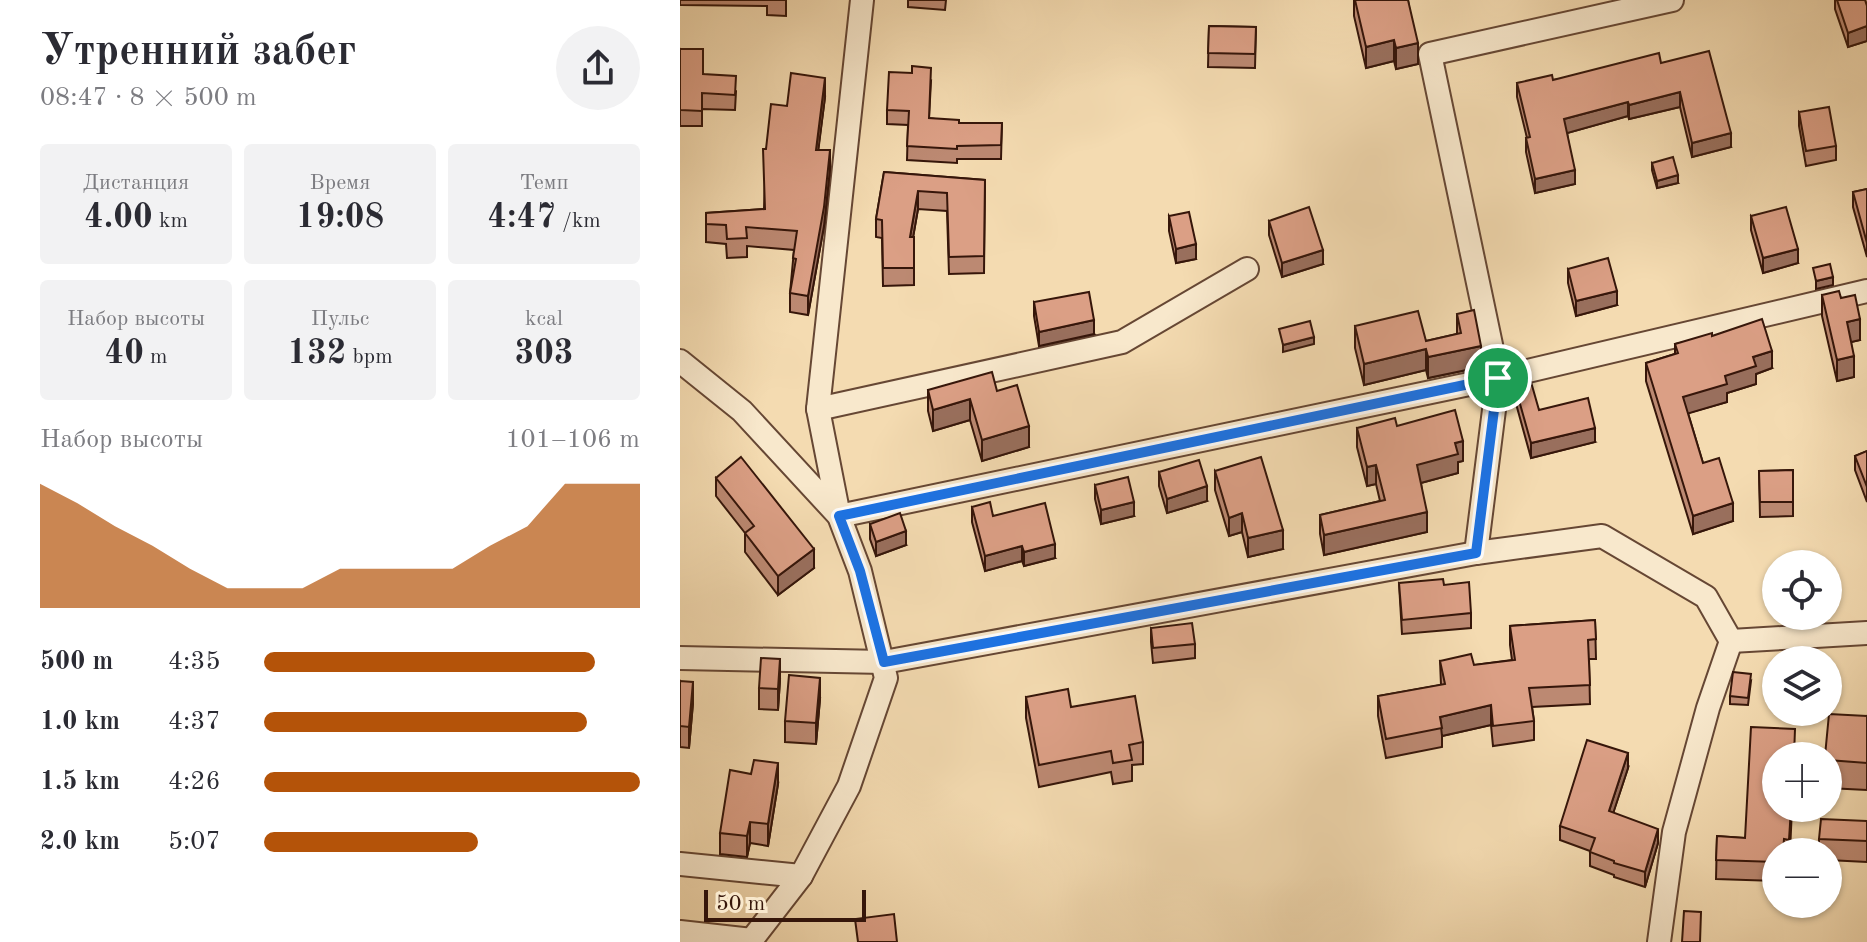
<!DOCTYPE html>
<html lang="ru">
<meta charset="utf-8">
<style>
:root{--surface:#fff;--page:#f2f2f3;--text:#2b2b33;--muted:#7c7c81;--accent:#b45309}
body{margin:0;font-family:"Old Standard TT",serif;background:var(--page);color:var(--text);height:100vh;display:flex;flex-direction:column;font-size:30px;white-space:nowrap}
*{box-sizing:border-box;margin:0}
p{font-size:26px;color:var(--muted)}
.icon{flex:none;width:44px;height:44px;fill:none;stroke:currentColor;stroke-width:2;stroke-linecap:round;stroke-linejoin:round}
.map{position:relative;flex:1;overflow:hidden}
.sheet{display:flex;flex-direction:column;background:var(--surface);width:680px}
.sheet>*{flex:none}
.buttons{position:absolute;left:1082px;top:550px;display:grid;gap:16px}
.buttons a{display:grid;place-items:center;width:80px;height:80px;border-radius:50%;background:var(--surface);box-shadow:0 2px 6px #0004;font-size:40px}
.scale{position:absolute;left:24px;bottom:20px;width:162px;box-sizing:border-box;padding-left:8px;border:4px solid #36160a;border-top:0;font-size:22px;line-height:28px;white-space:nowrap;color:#36160a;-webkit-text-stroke:6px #f8e8cc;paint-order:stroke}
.pin{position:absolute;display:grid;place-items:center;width:68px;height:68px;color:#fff;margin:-34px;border:4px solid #fff;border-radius:50%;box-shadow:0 2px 8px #0007}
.round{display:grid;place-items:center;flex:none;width:84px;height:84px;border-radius:42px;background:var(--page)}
.overview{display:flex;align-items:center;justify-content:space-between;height:136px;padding:0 40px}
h1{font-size:44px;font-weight:600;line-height:60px}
.metrics{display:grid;grid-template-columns:repeat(3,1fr);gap:12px;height:136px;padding:8px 40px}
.metrics div{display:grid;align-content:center;border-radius:8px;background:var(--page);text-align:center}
.metrics b{font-size:34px;font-weight:600}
.metrics small{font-size:22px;font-weight:400}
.metrics p{font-size:22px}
.chart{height:224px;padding:16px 40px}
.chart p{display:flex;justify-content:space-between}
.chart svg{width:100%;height:144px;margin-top:8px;fill:var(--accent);opacity:.7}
ul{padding:0 40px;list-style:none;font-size:26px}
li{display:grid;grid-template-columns:128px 96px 1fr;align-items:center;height:60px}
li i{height:20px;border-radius:10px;background:var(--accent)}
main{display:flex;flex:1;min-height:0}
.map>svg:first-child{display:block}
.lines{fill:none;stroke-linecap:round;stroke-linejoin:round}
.minor-casing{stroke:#664734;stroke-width:26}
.minor{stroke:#f8e8cc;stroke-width:22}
.wall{fill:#bc8972;stroke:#36160a;stroke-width:2}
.shaded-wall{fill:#996f5d;stroke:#36160a;stroke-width:2}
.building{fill:#db9f85;stroke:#36160a;stroke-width:2}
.route-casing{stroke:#fff;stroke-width:16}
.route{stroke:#1a73e8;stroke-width:10}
</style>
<main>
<section class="sheet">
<div class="overview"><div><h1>Утренний забег</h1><p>08:47 · 8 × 500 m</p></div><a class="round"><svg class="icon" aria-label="share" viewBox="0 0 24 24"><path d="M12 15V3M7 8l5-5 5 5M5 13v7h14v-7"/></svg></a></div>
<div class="metrics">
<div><p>Дистанция</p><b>4.00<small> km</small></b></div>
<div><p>Время</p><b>19:08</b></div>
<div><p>Темп</p><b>4:47<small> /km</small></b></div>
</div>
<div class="metrics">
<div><p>Набор высоты</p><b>40<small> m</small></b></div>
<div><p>Пульс</p><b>132<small> bpm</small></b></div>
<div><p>kcal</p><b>303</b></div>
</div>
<div class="chart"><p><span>Набор высоты</span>101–106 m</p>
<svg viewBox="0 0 160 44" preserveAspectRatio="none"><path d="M0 44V6L10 12L20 19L30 25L40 32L50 38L60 38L70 38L80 32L90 32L100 32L110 32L120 25L130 19L140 6L150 6L160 6V44z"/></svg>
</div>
<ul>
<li><b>500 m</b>4:35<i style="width:88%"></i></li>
<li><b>1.0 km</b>4:37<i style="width:86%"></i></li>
<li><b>1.5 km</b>4:26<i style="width:100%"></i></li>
<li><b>2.0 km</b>5:07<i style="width:57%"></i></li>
</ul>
</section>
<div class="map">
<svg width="1187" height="942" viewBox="0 0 1187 942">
<rect width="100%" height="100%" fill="#f4dbb1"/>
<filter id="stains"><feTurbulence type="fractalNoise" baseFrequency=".0025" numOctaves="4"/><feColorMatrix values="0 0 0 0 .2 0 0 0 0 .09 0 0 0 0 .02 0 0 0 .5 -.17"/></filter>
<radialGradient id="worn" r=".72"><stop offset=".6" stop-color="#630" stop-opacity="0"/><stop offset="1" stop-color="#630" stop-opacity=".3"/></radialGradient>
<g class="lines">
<defs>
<g id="minor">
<path d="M182 0 138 409 159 516 818 378 1187 291"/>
<path d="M0 361 62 411 159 516 180 571 206 678 169 786 121 876 70 942"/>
<path d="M138 409 442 342 567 269"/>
<path d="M796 553 818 378 750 54 992 0"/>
<path d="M1051 641 1187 633"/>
<path d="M0 658 204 662 796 553 922 536 1026 597 1051 641 1028 708 994 832 979 942"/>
<path d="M0 864 121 876"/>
<path d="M0 932 72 940"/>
</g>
</defs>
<!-- minor casing -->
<use href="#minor" class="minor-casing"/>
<!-- minor -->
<use href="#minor" class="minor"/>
</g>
<!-- wall -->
<g class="wall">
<path d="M0 0H106V16L87 15V6L0 5Z"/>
<path d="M228 0H266L265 10 228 7Z"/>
<path d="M674 0H728L738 64 716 69 714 61 686 68 674 16Z"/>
<path d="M1155 0H1185L1187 6V41L1168 47 1155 9Z"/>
<path d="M529 26 576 27 575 68 528 67Z"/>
<path d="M0 49 23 74 56 91 55 110 22 109V126H0Z"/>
<path d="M981 63 1051 147 1012 157 1000 107 949 119 948 116 887 133 895 184 855 193 846 152V138H847L837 97V83L873 80Z"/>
<path d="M251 81 249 118 279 123H322L321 159H277V163L227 160 228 125 207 124V110Z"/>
<path d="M145 97 138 150 150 169 144 226 128 315 110 312V293L114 250 67 246V257L47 258 46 244 26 242V213L84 209 86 149 107 106Z"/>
<path d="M1119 112 1156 146V160L1126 166 1119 126Z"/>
<path d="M972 163 998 183 977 188 972 170Z"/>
<path d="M204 172 305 180 304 273 269 274 267 211 238 209 233 237H234V285L203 286 202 238 196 237V219Z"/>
<path d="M1187 189V257L1173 207V192Z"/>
<path d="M489 216 516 259 496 263 489 231Z"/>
<path d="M1071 216 1118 263 1083 273 1071 230Z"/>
<path d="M589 221 643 264 602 277 589 235Z"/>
<path d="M888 269 937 305 896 316 888 283Z"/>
<path d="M1142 295 1161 298 1180 340 1171 342 1174 377 1157 381 1142 316Z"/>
<path d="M354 302 414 334 359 346 354 316Z"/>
<path d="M777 314 801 367 748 378 746 370 684 385 675 348V326L746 341 777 334Z"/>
<path d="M1032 336 1092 368 1076 374V384L1047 393V402L1008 413 1023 463 1053 521 1013 534 966 381V363L995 354V344Z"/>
<path d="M835 386 859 410 915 442 851 458 835 400Z"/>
<path d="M248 390 317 391 349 447 302 461 290 420 253 431 248 411Z"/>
<path d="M677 428 783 461 778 462V473L741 483 747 532 644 555 640 534V515L700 501 696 484 687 486 677 447Z"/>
<path d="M1187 451V502L1175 470V456Z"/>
<path d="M1113 470V516L1080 517 1079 471Z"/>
<path d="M535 471 603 549 568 557 562 532 549 536 535 490Z"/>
<path d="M479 472 527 501 487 513 479 486Z"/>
<path d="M36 478 134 568 98 595 65 552V533L36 496Z"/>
<path d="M415 485 454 516 421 524 415 499Z"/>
<path d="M292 507 313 516 375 558 344 566 342 561 305 571 292 522Z"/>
<path d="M190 524 226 545 196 556 190 539Z"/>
<path d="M719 583 791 613V628L722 634Z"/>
<path d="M915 620 916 659H909L910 704 852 707 854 721V740L813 746 811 725 762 736V747L706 758 698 716V696L761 685 760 661 794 665 832 660 830 645V626Z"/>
<path d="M471 628 515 644V658L473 663 471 642Z"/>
<path d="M100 680 98 710 79 709V688Z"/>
<path d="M0 681 13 703 9 748 0 747Z"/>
<path d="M1071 681 1068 705 1050 704V696Z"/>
<path d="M346 697 391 707 463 742V764L452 765V781L433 784 431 772 359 787 346 718Z"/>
<path d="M140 699 136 744 105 742V721Z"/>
<path d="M1187 716V790L1148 788V756Z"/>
<path d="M948 768 933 813 978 843 965 887 934 877V875L910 866V851L880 840V826Z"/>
<path d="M98 784 88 846 70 843 67 857 40 854V833Z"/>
<path d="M1112 808 1110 852H1096V881L1036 879 1037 836 1065 838Z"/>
<path d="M1187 821V862L1148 860V852H1139V839Z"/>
</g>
<!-- shaded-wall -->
<g class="shaded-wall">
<path d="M1187 26V41L1168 47V33Z"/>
<path d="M714 40V61L686 68V47Z"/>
<path d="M738 43V64L716 69V48Z"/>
<path d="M145 78V97L136 169V150Z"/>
<path d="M1000 92V107L949 119V105Z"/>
<path d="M948 102V116L884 134V119Z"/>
<path d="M1051 133V147L1012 157V143Z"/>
<path d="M150 150V169L144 226 128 315V296Z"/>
<path d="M895 170V184L855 193V179Z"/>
<path d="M998 175V183L977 188V181Z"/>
<path d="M238 191V209L230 255V237Z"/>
<path d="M516 244V259L496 263V249Z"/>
<path d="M1118 249V263L1083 273V258Z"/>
<path d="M643 250V264L602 277V263Z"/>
<path d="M1153 277V285L1136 289V281Z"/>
<path d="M937 291V305L896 316V301Z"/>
<path d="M1180 319V340L1167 343V322Z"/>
<path d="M414 320V334L359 346V332Z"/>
<path d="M634 337V344L603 352V345Z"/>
<path d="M801 346V367L748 378V357Z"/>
<path d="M746 349V370L684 385V364Z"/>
<path d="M1092 351V368L1076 374V384L1047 393V402L1003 415V397L1073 357Z"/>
<path d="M1174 356V377L1157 381V360Z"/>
<path d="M290 399V420L253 431V410Z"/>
<path d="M349 426V447L302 461V440Z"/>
<path d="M915 428V442L851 458V443Z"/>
<path d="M783 441V461L778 462V473L737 484V465L775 443Z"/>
<path d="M696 465V484L687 486V467Z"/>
<path d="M527 486V501L487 513V499Z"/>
<path d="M454 502V516L421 524V510Z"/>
<path d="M1053 503V521L1013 534V516Z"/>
<path d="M747 512V532L644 555V535Z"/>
<path d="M562 513V532L549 536V518Z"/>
<path d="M603 530V549L568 557V538Z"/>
<path d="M226 531V545L196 556V542Z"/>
<path d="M375 544V558L344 566V552Z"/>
<path d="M342 546V561L305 571V556Z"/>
<path d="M134 549V568L98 595V576Z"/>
<path d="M100 659V680L98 710V689Z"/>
<path d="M140 678V699L136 744V723Z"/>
<path d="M13 682V703L9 748V727Z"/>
<path d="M811 705V725L762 736 760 717Z"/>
<path d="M948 753V768L929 826V811Z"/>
<path d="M98 763V784L88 846V824Z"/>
<path d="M70 822V843L67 857V836Z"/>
<path d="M978 829V843L965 887V872Z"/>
</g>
<!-- building -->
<g class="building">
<path d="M675 0H728L738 43 716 48 714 40 686 47Z"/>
<path d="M1157 0H1185L1187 6V26L1168 33Z"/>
<path d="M529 26 576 27 575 54 528 53Z"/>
<path d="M0 49H23V74L56 76 55 95 22 93V111L0 110Z"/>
<path d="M1029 51 1051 133 1012 143 1000 92 949 105 948 102 884 119 895 170 855 179 846 138 850 137 837 83 872 75 873 80 979 53 981 63Z"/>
<path d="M232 66 251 68 249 118 279 120V123H322L321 145 277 146V149L227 146 229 111 207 110 209 72 232 73Z"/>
<path d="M111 73 145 78 136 150H150L144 207 128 296 110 293 116 259 113 258 117 231 66 227 67 238 47 239 46 225 26 224V213L85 209 83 149H86L91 104 107 106Z"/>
<path d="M1149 107 1156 146 1126 151 1119 112Z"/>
<path d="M993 157 998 175 977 181 972 163Z"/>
<path d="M204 172 305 180 304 256 269 257 267 193 238 191 230 237H234V268H203L202 220 196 219Z"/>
<path d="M1187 189V243L1173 192Z"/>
<path d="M629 207 643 250 602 263 589 221Z"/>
<path d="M1106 207 1118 249 1083 258 1071 216Z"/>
<path d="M509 212 516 244 496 249 489 216Z"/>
<path d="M928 258 937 291 896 301 888 269Z"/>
<path d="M1150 264 1153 277 1136 281 1133 268Z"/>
<path d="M1159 291 1161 298 1175 295 1180 319 1167 322 1174 356 1157 360 1142 295Z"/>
<path d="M409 292 414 320 359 332 354 302Z"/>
<path d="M794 310 801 346 748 357 746 349 684 364 675 326 738 311 746 341 781 333 777 314Z"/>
<path d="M1082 319 1092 351 1073 357 1076 366 1045 376 1047 384 1003 397 1023 463 1039 458 1053 503 1013 516 966 363 998 353 995 344 1032 333V336Z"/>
<path d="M630 321 634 337 603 345 599 329Z"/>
<path d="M312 372 317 391 337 385 349 426 302 440 290 399 253 410 248 390Z"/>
<path d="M851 382 859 410 908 398 915 428 851 443 835 386Z"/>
<path d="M775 410 783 441 775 443 778 454 737 465 747 512 644 535 640 515 705 500 696 465 687 467 677 428 715 418 717 426Z"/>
<path d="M1187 451V487L1175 456Z"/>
<path d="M61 457 134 549 98 576 65 533 74 526 36 478Z"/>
<path d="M581 457 603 530 568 538 562 513 549 518 535 471Z"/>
<path d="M519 460 527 486 487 499 479 472Z"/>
<path d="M1113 470V502H1080L1079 471Z"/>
<path d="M448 477 454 502 421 510 415 485Z"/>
<path d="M310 502 313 516 365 503 375 544 344 552 342 546 305 556 292 507Z"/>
<path d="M220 513 226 531 196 542 190 524Z"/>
<path d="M763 579 764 585 789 582 791 613 722 620 719 583Z"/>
<path d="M915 620 916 639 908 640 910 685 849 688 854 721 813 726 811 705 760 717 762 728 706 739 698 696 765 684 760 661 791 654 794 665 835 660 830 626Z"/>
<path d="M512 623 515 644 473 648 471 628Z"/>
<path d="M81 658 100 659 98 689 79 688Z"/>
<path d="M1053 672 1071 674 1068 698 1050 696Z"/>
<path d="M109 675 140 678 136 723 105 721Z"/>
<path d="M0 681 13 682 9 727 0 726Z"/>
<path d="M388 689 391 707 455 696 463 742 449 745 452 760 433 763 431 751 359 765 346 697Z"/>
<path d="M1149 714 1187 716V763L1148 760V756H1145Z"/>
<path d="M1071 727 1115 729 1114 756H1096V808H1111L1109 840 1104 839 1103 852H1096V862L1036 860 1037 836 1065 838Z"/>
<path d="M907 740 948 753 929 811 978 829 965 872 934 863V861L910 852 915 838 880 826Z"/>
<path d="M74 760 98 763 88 824 70 822 67 836 40 833 50 770 71 774Z"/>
<path d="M1141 819 1187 821V841L1139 839Z"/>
<path d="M1004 911 1021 912 1020 942H1002Z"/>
<path d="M214 914 217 942H178L175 919Z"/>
</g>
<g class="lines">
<defs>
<path id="route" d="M818 378 796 553 204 662 180 571 159 516Z"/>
</defs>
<!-- route casing -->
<use href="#route" class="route-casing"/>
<!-- route -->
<use href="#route" class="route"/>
</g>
<rect width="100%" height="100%" filter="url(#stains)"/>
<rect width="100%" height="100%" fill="url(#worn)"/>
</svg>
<div class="buttons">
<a><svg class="icon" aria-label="locate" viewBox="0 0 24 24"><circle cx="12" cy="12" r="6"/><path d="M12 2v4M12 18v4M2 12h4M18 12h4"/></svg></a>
<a><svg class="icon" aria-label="layers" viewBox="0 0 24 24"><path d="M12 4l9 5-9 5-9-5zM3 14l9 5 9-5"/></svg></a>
<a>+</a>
<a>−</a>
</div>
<div class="scale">50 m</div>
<div class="pin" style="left:818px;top:378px;background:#1e9e55"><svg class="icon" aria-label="arrive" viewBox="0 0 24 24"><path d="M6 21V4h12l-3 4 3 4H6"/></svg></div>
</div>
</main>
